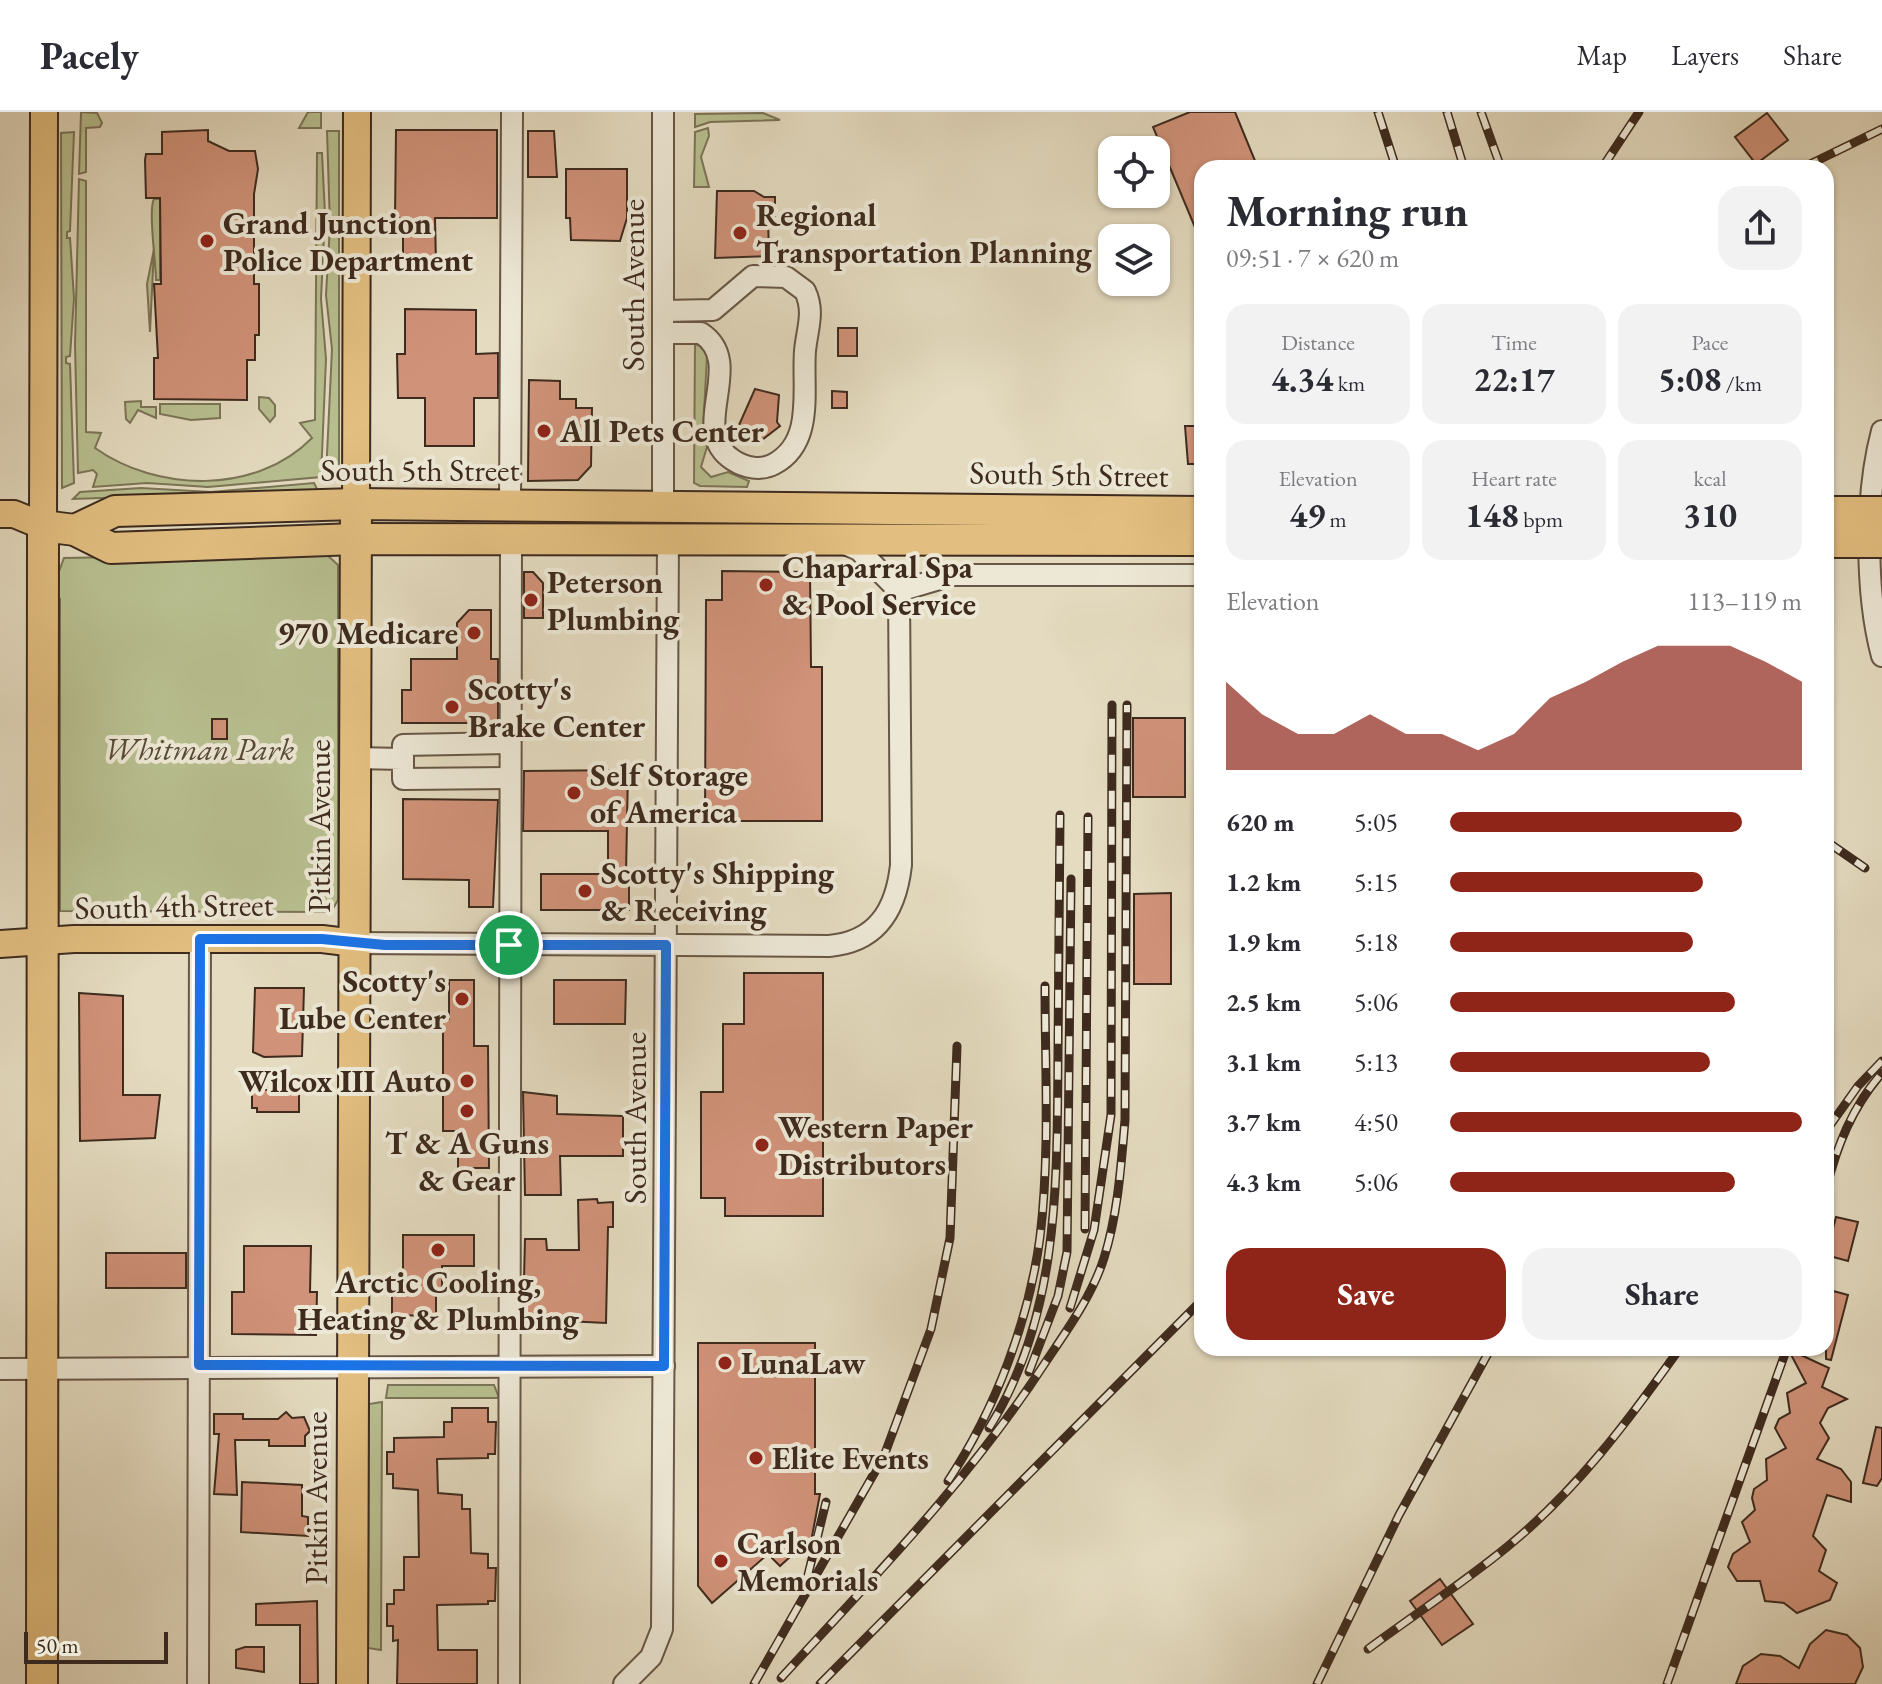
<!DOCTYPE html>
<meta charset="utf-8">
<style>
:root{--surface:#fff;--page:#f2f2f3;--text:#2b2b33;--muted:#7c7c81;--line:#e1e1e2;--accent:#8f2418}
body{margin:0;font-family:"EB Garamond",serif;background:var(--page);color:var(--text);height:100vh;display:flex;flex-direction:column;font-size:30px;white-space:nowrap}
*{box-sizing:border-box;margin:0}
p{font-size:26px;color:var(--muted)}
.icon{flex:none;width:44px;height:44px;fill:none;stroke:currentColor;stroke-width:2;stroke-linecap:round;stroke-linejoin:round}
.map{position:relative;flex:1;overflow:hidden}
.details{position:absolute;left:1194px;top:48px;width:640px;height:1196px;display:flex;flex-direction:column;background:var(--surface);border-radius:24px;box-shadow:0 2px 6px #0004}
.details>*{flex:none}
.fabs{position:absolute;left:1098px;top:24px;display:grid;gap:16px}
.fabs a{display:grid;place-items:center;width:72px;height:72px;border-radius:16px;background:var(--surface);box-shadow:0 2px 6px #0004;font-size:40px}
.scale{position:absolute;left:24px;bottom:20px;width:144px;box-sizing:border-box;padding-left:8px;border:4px solid #3e2b1e;border-top:0;font-size:22px;line-height:28px;white-space:nowrap;color:#3e2b1e;-webkit-text-stroke:6px #ede8d6;paint-order:stroke}
.pin{position:absolute;display:grid;place-items:center;width:68px;height:68px;color:#fff;margin:-34px;border:4px solid #fff;border-radius:50%;box-shadow:0 2px 8px #0007}
.round{display:grid;place-items:center;flex:none;width:84px;height:84px;border-radius:24px;background:var(--page)}
.head{display:flex;align-items:center;justify-content:space-between;height:136px;padding:0 32px}
h1{font-size:44px;font-weight:700;line-height:60px}
.metrics{display:grid;grid-template-columns:repeat(3,1fr);gap:12px;height:136px;padding:8px 32px}
.metrics div{display:grid;align-content:center;border-radius:20px;background:var(--page);text-align:center}
.metrics b{font-size:34px;font-weight:700}
.metrics small{font-size:22px;font-weight:400}
.metrics p{font-size:22px}
.chart{height:224px;padding:16px 32px}
.chart p{display:flex;justify-content:space-between}
.chart svg{width:100%;height:144px;margin-top:8px;fill:var(--accent);opacity:.7}
.button{display:flex;gap:16px;margin-top:auto;padding:16px 32px}
.button a{flex:1;height:92px;border-radius:24px;background:var(--accent);color:#fff;font-size:32px;font-weight:700;line-height:92px;text-align:center}
.button a+a{background:var(--page);color:var(--text)}
ul{padding:0 32px;list-style:none;font-size:26px}
li{display:grid;grid-template-columns:128px 96px 1fr;align-items:center;height:60px}
li i{height:20px;border-radius:10px;background:var(--accent)}
header{display:flex;align-items:center;gap:48px;box-sizing:border-box;height:112px;padding:0 40px;background:var(--surface);border-bottom:2px solid var(--line)}
header strong{font-size:38px}
nav{display:flex;gap:44px;margin-inline-start:auto;font-size:28px}
.map>svg:first-child{display:block}
.green{fill:#b8bf90;stroke:#7b7557;stroke-width:2}
.building{fill:#d09279;stroke:#3e2b1e;stroke-width:2}
.lines{fill:none;stroke-linecap:round;stroke-linejoin:round}
.minor-casing{stroke:#685746;stroke-width:24}
.major-casing{stroke:#3e2b1e;stroke-width:30}
.highway-casing{stroke:#3e2b1e;stroke-width:34}
.minor{stroke:#ede8d6;stroke-width:20}
.major{stroke:#e2be80;stroke-width:26}
.highway{stroke:#e2be80;stroke-width:30}
.rail-casing{stroke:#3e2b1e;stroke-width:9}
.rail{stroke:#ede8d6;stroke-width:6;stroke-dasharray:18;stroke-linecap:butt}
.highway-bridge-casing{stroke:#3e2b1e;stroke-width:34;stroke-linecap:butt}
.highway-bridge{stroke:#e2be80;stroke-width:30}
.route-casing{stroke:#fff;stroke-width:16}
.route{stroke:#1a73e8;stroke-width:10}
.poi-dot{fill:#8f2418;stroke:#ede8d6;stroke-width:3}
.labels{text-anchor:middle;dominant-baseline:central;stroke-width:8;stroke-linejoin:round;paint-order:stroke}
.poi-label{font-size:32px;font-weight:bold;fill:#3e2b1e;stroke:#ede8d6;text-anchor:start}
.street-label{font-size:32px;fill:#3e2b1e;stroke:#ede8d6}
.park-label{font-size:32px;font-style:italic;fill:#564935;stroke:#ede8d6}
</style>
<header>
<strong>Pacely</strong>
<nav><a>Map</a><a>Layers</a><a>Share</a></nav>
</header>
<div class="map">
<svg width="1882" height="1572" viewBox="0 0 1882 1572">
<rect width="100%" height="100%" fill="#e4dbc0"/>
<filter id="stains"><feTurbulence type="fractalNoise" baseFrequency=".0025" numOctaves="4"/><feColorMatrix values="0 0 0 0 .2 0 0 0 0 .09 0 0 0 0 .02 0 0 0 .5 -.17"/></filter>
<radialGradient id="worn" r=".72"><stop offset=".6" stop-color="#630" stop-opacity="0"/><stop offset="1" stop-color="#630" stop-opacity=".3"/></radialGradient>
<!-- green -->
<g class="green">
<path d="M81 0 97 1 102 11 100 15 86 16V60L79 62Z"/>
<path d="M308 0H321V16H299Z"/>
<path d="M763 1 780 8 710 10 695 15V2Z"/>
<path d="M708 16 709 24 701 45 709 75H694L695 20Z"/>
<path d="M327 19H339V364H326L332 237 326 183 330 114Z"/>
<path d="M74 20 70 119 67 120V126H70L74 186 70 244 66 245V251L70 252 74 371 62 376 61 21Z"/>
<path d="M317 41H322L325 103 321 187 326 247 321 365 208 375 147 371 93 375 97 362 93 358 78 361 75 233 79 67 86 69V320L101 321 95 336C157 380 256 383 312 326L300 311 315 308Z"/>
<path d="M154 87H160V168H156C156 151 148 98 154 87Z"/>
<path d="M154 137 150 220 147 172Z"/>
<path d="M695 232 704 235 707 244 703 319 707 335 701 355 711 365 728 360 749 369 747 375 700 374 694 371Z"/>
<path d="M259 285 269 286 275 293V304L270 310 259 297Z"/>
<path d="M141 289V295H156V306L138 298 130 311 126 307 125 290Z"/>
<path d="M160 292H220V306L191 308 160 302Z"/>
<path d="M314 371 318 379 73 387 80 380 141 376 211 380Z"/>
<path d="M325 441 338 453V788L331 800 60 799V487L52 478 64 446Z"/>
<path d="M388 1273H494L499 1286H386Z"/>
<path d="M382 1290 381 1538 368 1536 369 1292Z"/>
</g>
<!-- building -->
<g class="building">
<path d="M1190 0H1235L1258 56H1202V132L1153 15Z"/>
<path d="M1767 1 1788 28 1756 52 1735 25Z"/>
<path d="M208 18V29L229 39H255L258 57 254 82V172H259V223H255V248H247V288L154 287V246H158L154 172H161L160 86H146L145 48 146 42H162V20Z"/>
<path d="M396 18H497V106H435L436 152H403V106H395Z"/>
<path d="M528 19H554L557 65H528Z"/>
<path d="M566 57H627V106L620 129 571 128 570 106H566Z"/>
<path d="M717 79H754L764 85H775V104H768L769 144 715 146Z"/>
<path d="M405 197 476 198V242L498 241V286H474V334H425V286H398L397 242H405Z"/>
<rect x="838" y="216" width="19" height="28"/>
<path d="M529 268 560 269V287H576V296H592L591 354 578 368 528 369Z"/>
<path d="M755 277 779 283 777 310 780 314 762 328 758 322 746 328 739 313Z"/>
<path d="M832 279 847 280V296H832Z"/>
<path d="M1185 314H1202V352H1188Z"/>
<path d="M722 459 810 460 811 555H822V709H705L706 488H722Z"/>
<path d="M524 460H533L543 471V506H524Z"/>
<path d="M469 498H491V547H498V611H402V578H411V547H457V511Z"/>
<rect x="1133" y="606" width="52" height="79"/>
<rect x="212" y="607" width="15" height="20"/>
<path d="M628 658 626 762H629V798H541V762H608V719H523L524 659Z"/>
<path d="M403 687 498 688 493 795H469V768L403 767Z"/>
<path d="M1171 781V872H1134V782Z"/>
<path d="M744 861H823V1104H725V1086H701V980H723V912H744Z"/>
<path d="M449 868H474V934H488L489 1056H458V1019H443V907H449Z"/>
<path d="M554 868H626L625 912H554Z"/>
<path d="M255 876H304L302 944 264 945 253 940Z"/>
<path d="M79 881 123 884V983H160L155 1026 80 1029Z"/>
<path d="M252 978H299V1000H257V996H252Z"/>
<path d="M523 980 557 984V1002L623 1004V1044H560L561 1083H525Z"/>
<path d="M597 1087 598 1091 613 1090V1115H608L606 1211 523 1207 525 1127H546L547 1138H579L578 1088Z"/>
<path d="M1836 1105 1858 1110 1848 1149 1826 1143Z"/>
<path d="M403 1123H474V1154H442V1177H436V1204L392 1203V1181H403Z"/>
<path d="M244 1134H311L310 1180H317L316 1223 232 1222V1180H244Z"/>
<rect x="106" y="1141" width="80" height="35"/>
<path d="M1826 1177 1848 1183 1831 1248 1826 1247Z"/>
<path d="M698 1231H815V1382H820L810 1435 802 1434 780 1454 768 1442 712 1491 698 1474Z"/>
<path d="M1788 1237 1829 1256 1822 1275 1847 1287 1828 1296 1820 1311 1829 1326 1817 1347 1841 1357 1851 1370V1390L1827 1383 1813 1424 1826 1438 1819 1459 1837 1471 1830 1488 1797 1501 1784 1491 1765 1489 1760 1469H1737L1728 1455 1733 1442 1750 1430 1742 1410 1755 1398 1752 1386 1754 1377 1767 1368 1766 1347 1786 1336 1775 1316 1779 1307 1790 1301 1787 1281 1806 1271Z"/>
<path d="M452 1296H488V1310H496L495 1342H488V1346L437 1347 438 1381 462 1383V1397H470L471 1441 488 1442V1456H496L495 1489H488V1492L437 1493 438 1538H477V1572H397L398 1528 393 1529V1514H387V1492H394V1478H404V1445H419L418 1378 393 1376V1362H387V1340H394V1326L444 1325V1310H452Z"/>
<path d="M286 1300 292 1306 304 1305 310 1319 305 1324V1334H269V1328H235L237 1383 214 1382 219 1322H214V1302H243V1307H278Z"/>
<path d="M1876 1315 1882 1316V1366L1877 1374 1863 1371Z"/>
<path d="M242 1370 302 1373V1404L308 1405V1424L241 1420Z"/>
<path d="M1440 1467 1473 1512 1442 1533 1410 1489Z"/>
<path d="M317 1489 318 1572H300V1513H256V1492Z"/>
<path d="M1826 1518 1847 1523 1860 1536 1863 1555 1855 1572H1736L1743 1554 1761 1542 1780 1544 1799 1556 1810 1532Z"/>
<path d="M245 1535H264V1560L236 1556V1538Z"/>
</g>
<g class="lines">
<defs>
<g id="minor">
<path d="M663 199 713 198 753 164 786 165 805 179C815 200 807 217 805 239 802 277 815 330 774 352 761 359 745 356 733 348 686 318 748 252 701 221H663"/>
<path d="M1882 319C1865 383 1865 480 1882 544"/>
<path d="M510 393 512 0"/>
<path d="M663 394V0"/>
<path d="M899 479 953 463H1202"/>
<path d="M356 646 403 647V667L509 666"/>
<path d="M403 647V633L509 631"/>
<path d="M355 831 829 834C877 830 896 798 901 753L899 479 859 438 840 430"/>
<path d="M0 1257 664 1254"/>
<path d="M198 1572 200 827"/>
<path d="M509 1572 511 426"/>
<path d="M624 1572 651 1545 662 1517 668 426"/>
</g>
<g id="major">
<path d="M356 392 357 0"/>
<path d="M0 402H14L43 414 44 0"/>
<path d="M0 832 74 827H322L355 831"/>
</g>
<g id="highway">
<path d="M75 418 115 399 356 392 1202 400"/>
<path d="M42 1572 43 414 75 418 111 436 356 427 1202 428"/>
<path d="M352 1572 356 392"/>
</g>
</defs>
<!-- minor casing -->
<use href="#minor" class="minor-casing"/>
<!-- major casing -->
<use href="#major" class="major-casing"/>
<!-- highway casing -->
<use href="#highway" class="highway-casing"/>
<!-- minor -->
<use href="#minor" class="minor"/>
<!-- major -->
<use href="#major" class="major"/>
<!-- highway -->
<use href="#highway" class="highway"/>
<defs>
<g id="rail">
<path d="M1378 0 1396 56"/>
<path d="M1447 0 1464 56"/>
<path d="M1481 0 1501 56"/>
<path d="M1602 56 1639 0"/>
<path d="M1802 56 1882 17"/>
<path d="M1826 729 1865 756"/>
<path d="M1826 1019 1858 974 1882 949"/>
<path d="M1826 1077C1837 1034 1852 995 1882 961"/>
<path d="M1085 1117 1088 705"/>
<path d="M1070 1196 1094 1118 1111 1003 1112 593"/>
<path d="M1029 1260 1058 1184 1067 1140 1071 767"/>
<path d="M989 1316C1060 1203 1057 1068 1058 940 1058 861 1059 782 1060 703"/>
<path d="M948 1369C995 1298 1029 1209 1040 1125 1050 1042 1045 957 1045 874"/>
<path d="M807 1467 826 1390"/>
<path d="M1368 1537C1414 1503 1463 1471 1507 1435 1576 1379 1629 1308 1680 1236"/>
<path d="M781 1566C874 1465 970 1367 1045 1251 1067 1218 1092 1184 1104 1146 1118 1101 1121 1054 1125 1008L1127 593"/>
<path d="M754 1572 884 1344 931 1217 950 1126 957 934"/>
<path d="M820 1572 1202 1188"/>
<path d="M1317 1572 1399 1403 1491 1236"/>
<path d="M1667 1572 1787 1236"/>
</g>
</defs>
<!-- rail casing -->
<use href="#rail" class="rail-casing"/>
<!-- rail -->
<use href="#rail" class="rail"/>
<defs>
<g id="highway-bridge">
<path d="M1826 400H1882"/>
<path d="M1826 430H1882"/>
</g>
</defs>
<!-- highway-bridge casing -->
<use href="#highway-bridge" class="highway-bridge-casing"/>
<!-- highway-bridge -->
<use href="#highway-bridge" class="highway-bridge"/>
</g>
<g class="lines">
<defs>
<path id="route" d="M200 827H322L385 833H666L664 1254 199 1253Z"/>
</defs>
<!-- route casing -->
<use href="#route" class="route-casing"/>
<!-- route -->
<use href="#route" class="route"/>
</g>
<!-- markers -->
<g class="poi-dot">
<circle cx="740" cy="121" r="8"/>
<circle cx="207" cy="129" r="8"/>
<circle cx="544" cy="319" r="8"/>
<circle cx="766" cy="473" r="8"/>
<circle cx="531" cy="488" r="8"/>
<circle cx="474" cy="521" r="8"/>
<circle cx="452" cy="595" r="8"/>
<circle cx="574" cy="681" r="8"/>
<circle cx="585" cy="779" r="8"/>
<circle cx="462" cy="887" r="8"/>
<circle cx="467" cy="969" r="8"/>
<circle cx="467" cy="999" r="8"/>
<circle cx="762" cy="1033" r="8"/>
<circle cx="438" cy="1138" r="8"/>
<circle cx="725" cy="1251" r="8"/>
<circle cx="756" cy="1346" r="8"/>
<circle cx="721" cy="1449" r="8"/>
</g>
<g class="labels">
<!-- poi labels -->
<g class="poi-label">
<text x="756" y="103">Regional<tspan x="756" dy="37">Transportation Planning</tspan></text>
<text x="223" y="111">Grand Junction<tspan x="223" dy="37">Police Department</tspan></text>
<text x="560" y="319">All Pets Center</text>
<text x="782" y="455">Chaparral Spa<tspan x="782" dy="37">&amp; Pool Service</tspan></text>
<text x="547" y="470">Peterson<tspan x="547" dy="37">Plumbing</tspan></text>
<text x="458" y="521" text-anchor="end">970 Medicare</text>
<text x="468" y="577">Scotty's<tspan x="468" dy="37">Brake Center</tspan></text>
<text x="590" y="663">Self Storage<tspan x="590" dy="37">of America</tspan></text>
<text x="601" y="761">Scotty's Shipping<tspan x="601" dy="37">&amp; Receiving</tspan></text>
<text x="446" y="869" text-anchor="end">Scotty's<tspan x="446" dy="37">Lube Center</tspan></text>
<text x="451" y="969" text-anchor="end">Wilcox III Auto</text>
<text x="778" y="1015">Western Paper<tspan x="778" dy="37">Distributors</tspan></text>
<text x="467" y="1031" text-anchor="middle">T &amp; A Guns<tspan x="467" dy="37">&amp; Gear</tspan></text>
<text x="438" y="1170" text-anchor="middle">Arctic Cooling,<tspan x="438" dy="37">Heating &amp; Plumbing</tspan></text>
<text x="741" y="1251">LunaLaw</text>
<text x="772" y="1346">Elite Events</text>
<text x="737" y="1431">Carlson<tspan x="737" dy="37">Memorials</tspan></text>
</g>
<!-- street labels -->
<g class="street-label">
<text transform="translate(633 173) rotate(-90)">South Avenue</text>
<text x="420" y="358">South 5th Street</text>
<text transform="translate(1069 362) rotate(1)">South 5th Street</text>
<text transform="translate(319 714) rotate(-90)">Pitkin Avenue</text>
<text transform="translate(174 794) rotate(-1)">South 4th Street</text>
<text transform="translate(635 1006) rotate(-90)">South Avenue</text>
<text transform="translate(316 1386) rotate(-90)">Pitkin Avenue</text>
</g>
<!-- park labels -->
<g class="park-label">
<text x="199" y="637">Whitman Park</text>
</g>
</g>
<rect width="100%" height="100%" filter="url(#stains)"/>
<rect width="100%" height="100%" fill="url(#worn)"/>
</svg>
<div class="fabs">
<a><svg class="icon" aria-label="locate" viewBox="0 0 24 24"><circle cx="12" cy="12" r="6"/><path d="M12 2v4M12 18v4M2 12h4M18 12h4"/></svg></a>
<a><svg class="icon" aria-label="layers" viewBox="0 0 24 24"><path d="M12 4l9 5-9 5-9-5zM3 14l9 5 9-5"/></svg></a>
</div>
<div class="scale">50 m</div>
<div class="pin" style="left:509px;top:833px;background:#1e9e55"><svg class="icon" aria-label="arrive" viewBox="0 0 24 24"><path d="M6 21V4h12l-3 4 3 4H6"/></svg></div>
<section class="details">
<div class="head"><div><h1>Morning run</h1><p>09:51 · 7 × 620 m</p></div><a class="round"><svg class="icon" aria-label="share" viewBox="0 0 24 24"><path d="M12 15V3M7 8l5-5 5 5M5 13v7h14v-7"/></svg></a></div>
<div class="metrics">
<div><p>Distance</p><b>4.34<small> km</small></b></div>
<div><p>Time</p><b>22:17</b></div>
<div><p>Pace</p><b>5:08<small> /km</small></b></div>
</div>
<div class="metrics">
<div><p>Elevation</p><b>49<small> m</small></b></div>
<div><p>Heart rate</p><b>148<small> bpm</small></b></div>
<div><p>kcal</p><b>310</b></div>
</div>
<div class="chart"><p><span>Elevation</span>113–119 m</p>
<svg viewBox="0 0 160 44" preserveAspectRatio="none"><path d="M0 44V17L10 27L20 33L30 33L40 27L50 33L60 33L70 38L80 33L90 22L100 17L110 11L120 6L130 6L140 6L150 11L160 17V44z"/></svg>
</div>
<ul>
<li><b>620 m</b>5:05<i style="width:83%"></i></li>
<li><b>1.2 km</b>5:15<i style="width:72%"></i></li>
<li><b>1.9 km</b>5:18<i style="width:69%"></i></li>
<li><b>2.5 km</b>5:06<i style="width:81%"></i></li>
<li><b>3.1 km</b>5:13<i style="width:74%"></i></li>
<li><b>3.7 km</b>4:50<i style="width:100%"></i></li>
<li><b>4.3 km</b>5:06<i style="width:81%"></i></li>
</ul>
<div class="button"><a>Save</a><a>Share</a></div>
</section>
</div>
